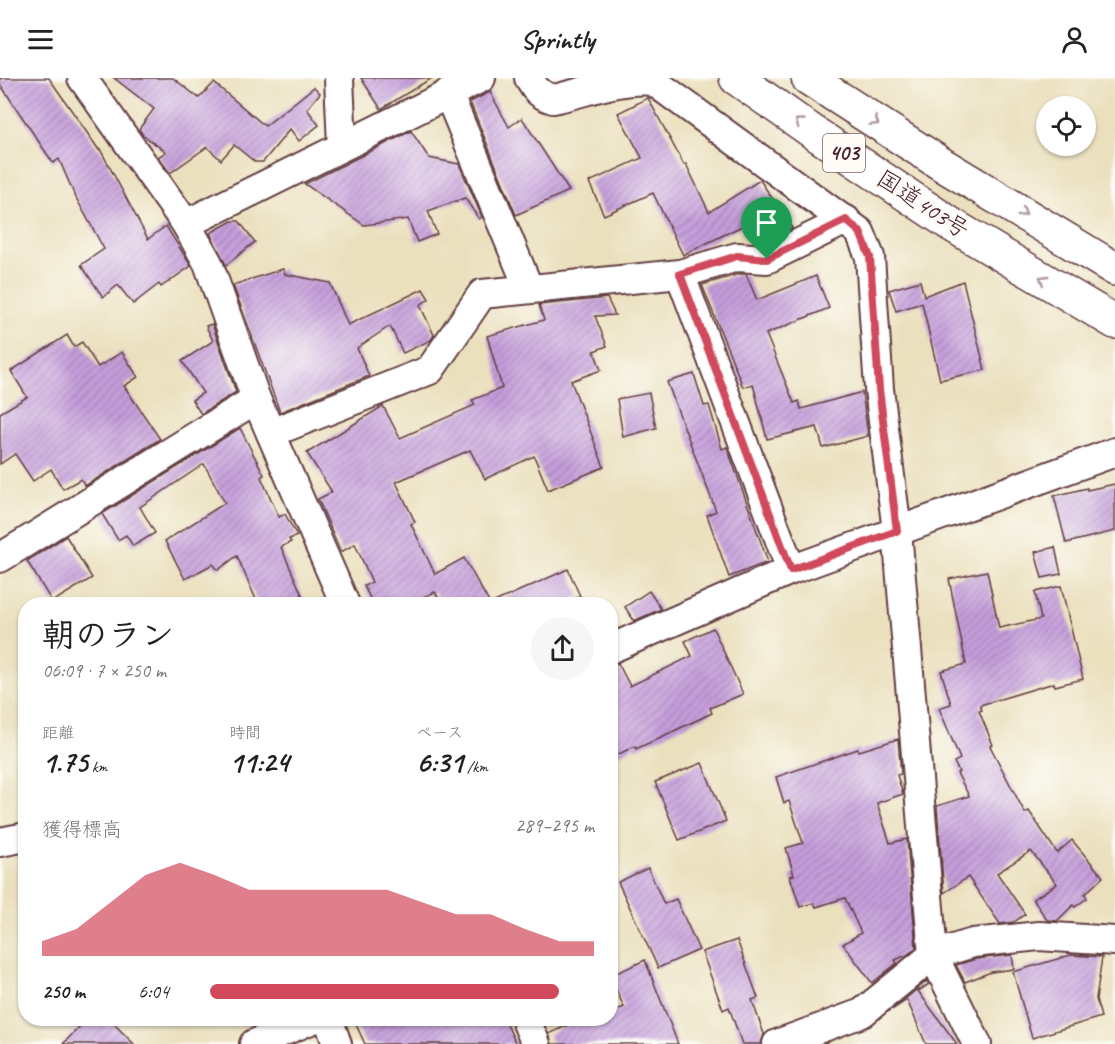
<!DOCTYPE html>
<html lang="ja">
<meta charset="utf-8">
<style>
:root{--surface:#fff;--page:#f6f6f6;--text:#222;--muted:#767676;--accent:#d1495b}
body{margin:0;font-family:Caveat,"Klee One",sans-serif;background:var(--page);color:var(--text);height:100vh;display:flex;flex-direction:column;font-size:22px;white-space:nowrap}
*{box-sizing:border-box;margin:0}
p{font-size:20px;color:var(--muted)}
.icon{flex:none;width:33px;height:33px;fill:none;stroke:currentColor;stroke-width:2;stroke-linecap:round;stroke-linejoin:round}
.map{position:relative;flex:1;overflow:hidden}
.sheet{position:absolute;left:18px;top:519px;width:600px;height:429px;display:flex;flex-direction:column;background:var(--surface);border-radius:24px;box-shadow:0 2px 4px #0004}
.sheet>*{flex:none}
.controls{position:absolute;left:1036px;top:18px;display:grid;gap:12px}
.controls a{display:grid;place-items:center;width:60px;height:60px;border-radius:50%;background:var(--surface);box-shadow:0 2px 4px #0004;font-size:30px}
.pin{position:absolute;display:grid;place-items:center;width:51px;height:51px;color:#fff;margin:-62px -26px;border-radius:50% 50% 50% 0;rotate:-45deg;box-shadow:0 0 6px #0007}
.pin .icon{rotate:45deg}
.round{display:grid;place-items:center;flex:none;width:63px;height:63px;border-radius:32px;background:var(--page)}
.head{display:flex;align-items:center;justify-content:space-between;height:102px;padding:0 24px}
h1{font-size:33px;font-weight:700;line-height:45px}
.metrics{display:grid;grid-template-columns:repeat(3,1fr);gap:9px;height:102px;padding:6px 24px}
.metrics div{display:grid;align-content:center}
.metrics b{font-size:30px;font-weight:700}
.metrics small{font-size:16px;font-weight:400}
.metrics p{font-size:16px}
.chart{height:168px;padding:12px 24px}
.chart p{display:flex;justify-content:space-between}
.chart svg{width:100%;height:108px;margin-top:6px;fill:var(--accent);opacity:.7}
ul{padding:0 24px;list-style:none;font-size:20px}
li{display:grid;grid-template-columns:96px 72px 1fr;align-items:center;height:45px}
li i{height:15px;border-radius:8px;background:var(--accent)}
header{display:flex;justify-content:space-between;align-items:center;height:78px;padding:0 24px;background:var(--surface);font-size:27px;font-weight:700}
.map>svg:first-child{display:block}
.building{fill:url(#building-hatch)}
.lines{fill:none;stroke-linecap:round;stroke-linejoin:round}
.minor-casing{stroke:#623c41;stroke-width:32}
.highway-casing{stroke:#623c41;stroke-width:36}
.minor{stroke:#fff;stroke-width:28}
.highway{stroke:#fff;stroke-width:33}
.oneway{stroke:#ae9aa0}
.route-casing{stroke:#fff;stroke-width:12}
.route{stroke:#d1495b;stroke-width:8}
.labels{text-anchor:middle;dominant-baseline:central;stroke-width:5;stroke-linejoin:round;paint-order:stroke}
.shield{fill:#fdfcf7;stroke:#806168;stroke-width:1.5}
.shield-label{font-size:22px;font-weight:bold;fill:#4a1f2b}
.street-label{font-size:24px;fill:#4a1f2b;stroke:#fdfcf7}
</style>
<header><svg class="icon" aria-label="menu" viewBox="0 0 24 24"><path d="M4 6h16M4 12h16M4 18h16"/></svg>Sprintly<svg class="icon" aria-label="person" viewBox="0 0 24 24"><circle cx="12" cy="8" r="4"/><path d="M4 21q1-7 8-7t8 7"/></svg></header>
<div class="map">
<svg width="1115" height="966" viewBox="0 0 1115 966">
<defs>
<pattern id="building-hatch" width="6" height="6" patternUnits="userSpaceOnUse" patternTransform="scale(1.5)"><rect width="6" height="6" fill="#c59edb"/><path d="M-1 1l2-2M0 6l6-6M5 7l2-2" fill="none" stroke="#a280b2"/></pattern>
</defs>
<rect width="100%" height="100%" fill="#fdfcf7"/>
<filter id="ink" filterUnits="userSpaceOnUse"><feTurbulence type="fractalNoise" baseFrequency=".0167" numOctaves="2"/><feDisplacementMap in="SourceGraphic" scale="12" xChannelSelector="R" yChannelSelector="G"/><feConvolveMatrix kernelMatrix="1 2 1 2 8 2 1 2 1" color-interpolation-filters="sRGB"/></filter>
<filter id="wash" filterUnits="userSpaceOnUse"><feTurbulence type="fractalNoise" baseFrequency=".008" numOctaves="4" result="noise"/><feDisplacementMap in="SourceGraphic" scale="24" xChannelSelector="R" yChannelSelector="G"/><feGaussianBlur stdDeviation="1.35" result="paint"/><feColorMatrix in="noise" values="0 0 0 0 0 0 0 0 0 0 0 0 0 0 0 0 0 1.4 0 .05"/><feComposite in="paint" operator="in"/></filter>
<g filter="url(#wash)">
<rect width="100%" height="100%" fill="#ebe0be"/>
<g id="blocks">
<!-- building -->
<g class="building">
<path d="M0 0H49L99 72 100 71 148 161 166 148 191 188 161 209 159 206 133 226 118 207 103 219 81 187 104 171 74 116 59 81 53 85 0 6Z"/>
<path d="M114 0H173L199 20 214 5 265 48 314 9 320 15 307 31 319 47 299 63 290 51 263 84H255L234 67 221 82 207 69 170 95 158 79 166 74 143 57 139 51 154 31Z"/>
<path d="M361 0H432L381 31Z"/>
<path d="M490 14 509 49 522 40 569 113 516 137 470 24Z"/>
<path d="M648 20 684 87 686 86 709 134 760 102 792 150 764 164H760L748 145 683 177 653 115 604 137 589 104 642 80 618 35Z"/>
<path d="M411 53 429 80 459 86 482 139 479 141 465 120 428 133 437 156 417 164 408 141 364 147 305 106Z"/>
<path d="M232 143H239L255 164 226 187 210 155Z"/>
<path d="M283 191 285 196 330 205 348 247 423 211 429 221 420 227 434 257 431 262 403 275 390 248 357 270 369 298 280 334 233 207Z"/>
<path d="M739 196H746L757 222 816 198 829 230 766 256 794 325 799 323 801 331 862 314 868 358 823 370 817 349 767 361 753 306 743 309 702 207Z"/>
<path d="M920 203 924 218 963 203 985 292 940 302 922 225 896 233 889 212Z"/>
<path d="M607 220 615 237 595 238 607 268 594 273 601 292 571 303 604 389 548 412 534 378 485 401 470 372 396 404 415 444 411 446 435 496 464 480 490 526 568 491 580 518 562 526H442L435 514 407 526H373L364 508 372 504 355 466 341 474 318 421 332 414 307 375 383 328 400 360 475 327 472 322 502 310 487 258 544 242 539 227Z"/>
<path d="M212 246 236 314 201 336 192 322 203 315 182 283 213 263 206 248Z"/>
<path d="M67 257 74 269 82 264 98 289 122 274 138 299 124 308 160 361 85 408 81 401 63 411 51 391 33 403 15 376 0 386V335L27 319 11 293Z"/>
<path d="M694 296 704 328 709 327 722 371 727 369 768 484 729 499 707 437 716 433 667 304Z"/>
<path d="M649 315 656 350 623 359 617 321Z"/>
<path d="M240 350 264 397 261 399 279 439 285 436 297 458 289 461 291 464 281 469 306 526H258L237 478 218 492 213 486 185 501 165 463 225 425 204 386 140 429 155 455 133 468 126 457 118 462 102 436Z"/>
<path d="M1115 406V453L1066 465 1054 418 1087 410V412Z"/>
<path d="M66 458 92 500 52 524 27 483Z"/>
<path d="M1055 469 1061 496 1042 500 1035 474Z"/>
<path d="M987 493 999 550 1041 541 1035 514 1061 508 1083 601 1055 608 1054 605 980 627 982 632 979 633 993 667 990 668 1025 735 1029 733 1057 775 1072 762 1103 799 1085 816 1087 820 1075 829 1073 827 1057 843 1047 842 1033 821 1057 806 1031 773 997 795 1025 836 1014 844 1000 846 968 799 944 815 937 728 969 718 957 695 959 694 954 684 960 681 939 630 951 626 941 593 966 586 949 501Z"/>
<path d="M649 513 661 531 634 543 625 529Z"/>
<path d="M713 550 743 616 710 630 712 635 636 671 635 668 617 677 610 665V587L618 585 630 608 692 578 685 563Z"/>
<path d="M898 661 901 696 897 697 903 716 877 725 890 765 907 761 916 870 907 877 895 882 897 885 872 905 843 866 861 855 845 820 816 829 814 825 800 829 790 798 794 797 786 770 803 765 789 723 784 725 776 699 858 671 859 673Z"/>
<path d="M702 685 726 743 679 762 655 704Z"/>
<path d="M648 790 664 826 676 821 699 872 658 890 618 804Z"/>
<path d="M737 862 758 920 752 922 764 956 761 966H742L729 929 723 932 702 874Z"/>
<path d="M1012 877 1014 891 991 894 965 904 956 887 976 881Z"/>
<path d="M1071 877 1102 879 1096 921 1101 939 1032 960 1013 894Z"/>
<path d="M645 882 678 966H552L549 956 570 946 568 940H610V935L624 929 610 898Z"/>
<path d="M927 903 929 906 918 913 957 966H926L907 922 892 932Z"/>
<path d="M88 940H108L134 966H63Z"/>
<path d="M353 940H504L516 966H365Z"/>
</g>
</g>
</g>
<g filter="url(#ink)">
<use href="#blocks" fill-opacity="0" stroke="#623c41" stroke-width="1.5"/>
<g class="lines">
<defs>
<g id="minor">
<path d="M82 0 186 146 208 185 256 321 345 526"/>
<path d="M339 0 342 68"/>
<path d="M529 0C535 12 540 17 553 21 587 14 618 0 653 3L860 154 870 179 879 311 897 453 933 877 977 966"/>
<path d="M448 15 529 211"/>
<path d="M186 146 481 0"/>
<path d="M680 196 791 492"/>
<path d="M271 355 430 292 482 216 680 196 737 179 767 181 846 142"/>
<path d="M0 480 256 321"/>
<path d="M610 571 791 492 1115 374"/>
<path d="M0 764 26 759"/>
<path d="M328 940 337 966"/>
<path d="M525 940 536 966"/>
<path d="M254 966 315 940"/>
<path d="M777 966 862 935 933 877 973 865 1039 858 1115 863"/>
</g>
<g id="highway">
<path d="M736 0 813 54 952 147 1115 244"/>
<path d="M808 0 943 87 1115 191"/>
</g>
</defs>
<!-- minor casing -->
<use href="#minor" class="minor-casing"/>
<!-- highway casing -->
<use href="#highway" class="highway-casing"/>
<!-- minor -->
<use href="#minor" class="minor"/>
<!-- highway -->
<use href="#highway" class="highway"/>
</g>
<!-- one-way arrows -->
<defs><path id="oneway-chevron" d="M-2-3.5L2.5 0L-2 3.5" fill="none" stroke-width="1.6" stroke-linecap="round" stroke-linejoin="round" transform="scale(1.5)"/></defs>
<g class="oneway">
<use href="#oneway-chevron" transform="translate(799 44) rotate(-144)"/>
<use href="#oneway-chevron" transform="translate(875 44) rotate(32)"/>
<use href="#oneway-chevron" transform="translate(1023 135) rotate(31)"/>
<use href="#oneway-chevron" transform="translate(1043 201) rotate(-149)"/>
</g>
</g>
<g class="lines" filter="url(#ink)">
<defs>
<path id="route" d="M846 142 860 154 870 179 879 311 897 453 791 492 680 196 737 178 767 181Z"/>
</defs>
<!-- route casing -->
<use href="#route" class="route-casing"/>
<!-- route -->
<use href="#route" class="route"/>
</g>
<g class="labels">
<!-- shield labels -->
<rect class="shield" x="823" y="56" width="42" height="38" rx="4.5"/>
<g class="shield-label">
<text x="844" y="75">403</text>
</g>
<!-- street labels -->
<g class="street-label">
<text transform="translate(923 126) rotate(33)">国道403号</text>
</g>
</g>
</svg>
<div class="controls">
<a><svg class="icon" aria-label="locate" viewBox="0 0 24 24"><circle cx="12" cy="12" r="6"/><path d="M12 2v4M12 18v4M2 12h4M18 12h4"/></svg></a>
</div>
<div class="pin" style="left:767px;top:181px;background:#1e9e55"><svg class="icon" aria-label="arrive" viewBox="0 0 24 24"><path d="M6 21V4h12l-3 4 3 4H6"/></svg></div>
<section class="sheet">
<div class="head"><div><h1>朝のラン</h1><p>06:09 · 7 × 250 m</p></div><a class="round"><svg class="icon" aria-label="share" viewBox="0 0 24 24"><path d="M12 15V3M7 8l5-5 5 5M5 13v7h14v-7"/></svg></a></div>
<div class="metrics">
<div><p>距離</p><b>1.75<small> km</small></b></div>
<div><p>時間</p><b>11:24</b></div>
<div><p>ペース</p><b>6:31<small> /km</small></b></div>
</div>
<div class="chart"><p><span>獲得標高</span>289–295 m</p>
<svg viewBox="0 0 160 44" preserveAspectRatio="none"><path d="M0 44V38L10 33L20 22L30 11L40 6L50 11L60 17L70 17L80 17L90 17L100 17L110 22L120 27L130 27L140 33L150 38L160 38V44z"/></svg>
</div>
<ul>
<li><b>250 m</b>6:04<i style="width:91%"></i></li>
</ul>
</section>
</div>
